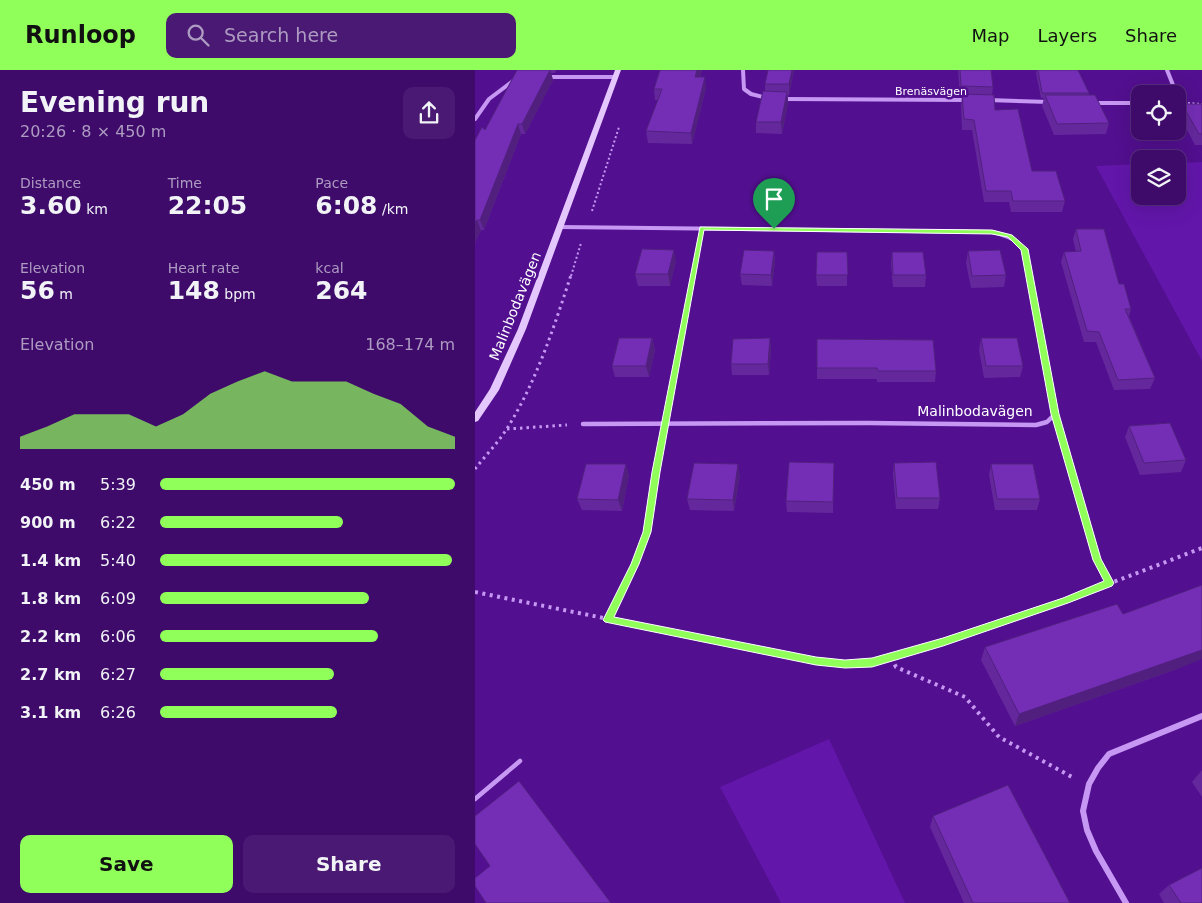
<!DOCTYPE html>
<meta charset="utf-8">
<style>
:root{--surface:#3e0b6b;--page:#491973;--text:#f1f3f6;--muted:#ad9bc1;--line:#572b7e;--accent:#90ff5a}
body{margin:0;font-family:"DejaVu Sans",sans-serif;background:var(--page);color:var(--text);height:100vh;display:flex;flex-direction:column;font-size:19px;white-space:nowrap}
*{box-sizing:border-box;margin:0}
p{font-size:16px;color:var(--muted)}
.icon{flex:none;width:28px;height:28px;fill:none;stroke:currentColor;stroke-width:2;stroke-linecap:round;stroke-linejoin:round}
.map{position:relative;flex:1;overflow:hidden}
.panel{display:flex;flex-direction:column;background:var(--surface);width:475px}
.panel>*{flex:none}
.controls{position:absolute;left:656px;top:15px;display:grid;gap:10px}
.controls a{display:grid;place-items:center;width:55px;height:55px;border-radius:10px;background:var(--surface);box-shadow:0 5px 20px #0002,0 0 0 1px var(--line);font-size:25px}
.pin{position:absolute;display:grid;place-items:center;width:42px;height:42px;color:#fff;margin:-51px -21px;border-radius:50% 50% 50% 0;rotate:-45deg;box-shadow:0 0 5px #0007}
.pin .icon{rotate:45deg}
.round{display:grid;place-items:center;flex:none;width:52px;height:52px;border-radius:10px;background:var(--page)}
.headline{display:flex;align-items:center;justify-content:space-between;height:85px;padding:0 20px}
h1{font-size:28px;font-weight:800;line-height:38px}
.figures{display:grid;grid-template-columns:repeat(3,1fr);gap:8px;height:85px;padding:5px 20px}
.figures div{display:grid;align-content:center}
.figures b{font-size:25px;font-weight:800}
.figures small{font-size:14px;font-weight:400}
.figures p{font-size:14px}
.chart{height:140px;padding:10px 20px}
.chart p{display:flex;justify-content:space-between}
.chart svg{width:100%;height:90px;margin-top:5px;fill:var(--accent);opacity:.7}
.button{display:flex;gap:10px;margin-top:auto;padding:10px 20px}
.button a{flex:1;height:58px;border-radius:10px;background:var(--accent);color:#111;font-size:20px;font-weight:800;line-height:58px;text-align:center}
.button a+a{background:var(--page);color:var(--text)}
ul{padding:0 20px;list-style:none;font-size:16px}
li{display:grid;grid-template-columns:80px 60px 1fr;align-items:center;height:38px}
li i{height:12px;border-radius:6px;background:var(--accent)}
header{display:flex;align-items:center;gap:30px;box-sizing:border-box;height:70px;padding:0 25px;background:var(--accent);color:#111}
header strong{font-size:24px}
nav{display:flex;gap:28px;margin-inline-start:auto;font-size:18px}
.search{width:350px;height:45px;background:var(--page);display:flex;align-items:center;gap:12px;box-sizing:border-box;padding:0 18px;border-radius:10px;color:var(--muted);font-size:19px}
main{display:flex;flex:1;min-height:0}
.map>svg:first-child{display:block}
.green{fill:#6216aa}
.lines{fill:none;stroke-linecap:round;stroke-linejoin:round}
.path-far2{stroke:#c698f3;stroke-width:2;stroke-dasharray:2 2.5;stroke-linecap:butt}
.path-far1{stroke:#c698f3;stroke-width:3;stroke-dasharray:2.5 4;stroke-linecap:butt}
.path{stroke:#c698f3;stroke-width:4;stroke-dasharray:3 4.5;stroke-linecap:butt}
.lane{stroke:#c698f3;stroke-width:4.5}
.street-far2{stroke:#c698f3;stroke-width:4}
.street-far1{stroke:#c698f3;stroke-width:4.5}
.street{stroke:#c698f3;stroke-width:6}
.secondary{fill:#e4c7fd;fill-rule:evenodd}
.wall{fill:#64289c}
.shaded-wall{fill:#51207f}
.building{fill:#742eb5;stroke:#51207f}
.route{fill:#90ff5a;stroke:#fff;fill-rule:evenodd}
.labels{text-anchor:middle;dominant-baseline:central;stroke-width:5;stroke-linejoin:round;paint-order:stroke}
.far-street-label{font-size:11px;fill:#fff;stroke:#520f8f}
.street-label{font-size:14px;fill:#fff;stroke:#520f8f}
</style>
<header>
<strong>Runloop</strong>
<div class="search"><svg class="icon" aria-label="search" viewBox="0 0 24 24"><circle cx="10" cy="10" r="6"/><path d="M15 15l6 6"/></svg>Search here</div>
<nav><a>Map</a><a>Layers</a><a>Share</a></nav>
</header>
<main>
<section class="panel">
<div class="headline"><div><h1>Evening run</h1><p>20:26 · 8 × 450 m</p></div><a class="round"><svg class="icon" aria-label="share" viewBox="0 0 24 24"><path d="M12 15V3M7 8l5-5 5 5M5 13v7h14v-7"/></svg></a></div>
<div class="figures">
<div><p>Distance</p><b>3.60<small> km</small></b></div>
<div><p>Time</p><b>22:05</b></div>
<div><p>Pace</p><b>6:08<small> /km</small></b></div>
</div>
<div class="figures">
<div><p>Elevation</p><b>56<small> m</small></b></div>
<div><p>Heart rate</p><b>148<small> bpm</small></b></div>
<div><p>kcal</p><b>264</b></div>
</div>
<div class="chart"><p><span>Elevation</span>168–174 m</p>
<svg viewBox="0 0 160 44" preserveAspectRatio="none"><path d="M0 44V38L10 33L20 27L30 27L40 27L50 33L60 27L70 17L80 11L90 6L100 11L110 11L120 11L130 17L140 22L150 33L160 38V44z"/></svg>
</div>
<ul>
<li><b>450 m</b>5:39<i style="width:100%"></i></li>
<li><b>900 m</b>6:22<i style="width:62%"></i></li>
<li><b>1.4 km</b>5:40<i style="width:99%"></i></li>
<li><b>1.8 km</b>6:09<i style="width:71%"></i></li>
<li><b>2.2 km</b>6:06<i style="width:74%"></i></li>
<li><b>2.7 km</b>6:27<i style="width:59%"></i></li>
<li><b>3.1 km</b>6:26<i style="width:60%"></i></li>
</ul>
<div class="button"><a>Save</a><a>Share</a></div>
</section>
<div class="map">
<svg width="727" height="833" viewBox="0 0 727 833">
<rect width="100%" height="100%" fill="#520f8f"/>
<!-- green -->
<g class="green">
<path d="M727 92V291L621 96 665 94V126H702L703 93Z"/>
<path d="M354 669 430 833H306L245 717Z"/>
</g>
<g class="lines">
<!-- path-far2 -->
<g class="path-far2">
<path d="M713 33 727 34"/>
<path d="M117 141 144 57"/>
<path d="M96 206 106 173"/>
</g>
<!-- path-far1 -->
<g class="path-far1">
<path d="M32 359 92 355"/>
<path d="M586 364 618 476"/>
<path d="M0 399C10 386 22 374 31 360 61 313 79 257 96 205"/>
<path d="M167 476 172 462 187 370"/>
</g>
<!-- path -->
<g class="path">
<path d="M618 475 622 490 634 513"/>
<path d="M0 522 341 591C360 593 379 595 398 592 438 586 478 568 517 555 588 532 657 505 727 478"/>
<path d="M133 550 160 495 167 475"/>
<path d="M416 588 421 597 490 627 524 667 597 707"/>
</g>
<!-- lane -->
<path class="lane" d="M0 729 45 691"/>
<!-- street-far2 -->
<g class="street-far2">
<path d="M268 0 269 19 276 24 292 28"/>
<path d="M692 0 698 15V24"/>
<path d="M71 7H140"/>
<path d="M308 29 492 30"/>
<path d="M513 30 575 32"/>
<path d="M618 33H665"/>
<path d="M0 49 14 29 42 8"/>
<path d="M85 157 517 162C548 169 549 176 554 206"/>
<path d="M218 206 227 159"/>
</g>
<!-- street-far1 -->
<g class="street-far1">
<path d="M108 354 393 353 561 355 572 352 580 344 554 205"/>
<path d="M190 354 218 205"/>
</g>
<!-- street -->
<path class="street" d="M651 833 621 781 612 760 608 741 614 714 623 698 634 684 727 646"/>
<!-- secondary -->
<path class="secondary" d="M140 0H146L51 259 24 320 3 351 0 352V342L15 319 43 259Z"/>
</g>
<!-- wall -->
<g class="wall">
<path d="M42 0H81L80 3H76L78 10 50 64H46L9 160H6L0 173V70L10 60Z"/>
<path d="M185 0H227L225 7 231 18 217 74 173 73 171 61 183 30H180L179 19Z"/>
<path d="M319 0 314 25H313V33L307 64 281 63V52L290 21V14Z"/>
<path d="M483 0H516L518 17 517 25 520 40 557 101 590 131 587 142H536L534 132H509L497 60H487L486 35 487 27H485Z"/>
<path d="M562 0H603L614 23V25L634 53 631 64 579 65 567 36 569 28H566L561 3Z"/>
<path d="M707 34H727V75H720L704 45Z"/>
<path d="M601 159 644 214 656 239 654 246 680 308 675 319 639 320 621 272H609L586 192 589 182H601L598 169Z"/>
<path d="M299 181 300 192 297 216 267 215 265 204Z"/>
<path d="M493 181 531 205 529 217 496 218 491 193Z"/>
<path d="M372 182V216H342L341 205Z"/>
<path d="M417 182 451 205 450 217H418L416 194Z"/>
<path d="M201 191 195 216H163L160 204Z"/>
<path d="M177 268 180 280 174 307H140L137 296Z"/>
<path d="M295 268 296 280 294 305H257L256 294Z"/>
<path d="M506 268 548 296 545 307 509 308 504 280Z"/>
<path d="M458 270 461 301 460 312H402V309H342V298Z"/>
<path d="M654 356 711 390 706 402 665 405 650 367Z"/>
<path d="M359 393 358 443 312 442 311 431Z"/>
<path d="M419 393 465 428 463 439H421L418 404Z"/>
<path d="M516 394 565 429 562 440H520L514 405Z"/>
<path d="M154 405 147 441 107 440 102 429Z"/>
<path d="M265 405 259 441 215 440 212 429Z"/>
<path d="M648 544 702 599 540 656 506 590 510 577Z"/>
<path d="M727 700V727L717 712Z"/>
<path d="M458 746 595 833H489L455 757Z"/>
<path d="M694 815 727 833H689L684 824Z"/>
</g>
<!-- shaded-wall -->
<g class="shaded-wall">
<path d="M75 0 78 10 50 64 47 54Z"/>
<path d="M222 0H227L221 17 220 7Z"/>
<path d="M317 0H319L314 25V14Z"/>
<path d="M230 7 231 18 217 74 216 63Z"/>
<path d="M312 22 313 33 307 64 306 52Z"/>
<path d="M43 54 46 64 9 160 5 150Z"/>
<path d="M2 150 6 160 0 173V153Z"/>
<path d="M199 180 201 191 195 216 193 204Z"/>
<path d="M299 181 300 192 297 216 296 205Z"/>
<path d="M177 268 180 280 174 307 171 296Z"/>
<path d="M295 268 296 280 294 305 293 294Z"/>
<path d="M151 394 154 405 147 441 143 430Z"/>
<path d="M263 394 265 405 259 441 258 430Z"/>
<path d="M727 580V589L702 599 540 656 544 644Z"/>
</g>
<!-- building -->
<g class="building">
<path d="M42 0H75L47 54H43L5 150H2L0 153V70L7 57 10 60Z"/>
<path d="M185 0H222L220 7H230L216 63 171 61 187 19H179Z"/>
<path d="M293 0H317L314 14H290Z"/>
<path d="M485 0H516L518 17 486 16Z"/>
<path d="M563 0H603L614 23H567Z"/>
<path d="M288 21 312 22 306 52H281Z"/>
<path d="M487 24 519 25 520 40 543 39 557 101H581L590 131H538L536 121H511L499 50 489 49Z"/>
<path d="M570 25H620L634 53 582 54Z"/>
<path d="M707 34H727V64H724Z"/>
<path d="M601 159H629L644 214H649L656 239H650L680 308 643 310 624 262 612 261 589 182 606 181Z"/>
<path d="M167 179 199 180 193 204H160Z"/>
<path d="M269 180 299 181 296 205 265 204Z"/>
<path d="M525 180 531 205 497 206 493 181Z"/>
<path d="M342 182H372L373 205H341Z"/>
<path d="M417 182H448L451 205H418Z"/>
<path d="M144 268H177L171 296H137Z"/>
<path d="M295 268 293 294H256L258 269Z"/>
<path d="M506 268H542L548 296H511Z"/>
<path d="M342 269 458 270 461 301H403L402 298H342Z"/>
<path d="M695 353 711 390 669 393 654 356Z"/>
<path d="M314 392 359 393 358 432 311 431Z"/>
<path d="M461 392 465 428H422L419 393Z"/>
<path d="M219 393 263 394 258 430 212 429Z"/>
<path d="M111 394H151L143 430 102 429Z"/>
<path d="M516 394H558L565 429H522Z"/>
<path d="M727 515V580L544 644 510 577 642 534 648 544Z"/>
<path d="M44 711 136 833H11L0 816V808L15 796 0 774V746Z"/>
<path d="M533 715 595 833H498L458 746Z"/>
<path d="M727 798V833H706L694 815Z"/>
</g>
<!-- route -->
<path class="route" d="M225 157 517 160 537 165 553 179 584 344 626 489 639 513 637 516 593 533 468 576 397 597 370 598 341 595 130 552 128 550 156 494 168 462 177 402ZM229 160 517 164 533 167 546 180 576 344 618 490 629 511 588 528 468 568 397 588 370 590 341 587 139 547 164 494 176 462 185 402Z"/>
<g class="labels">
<!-- far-street labels -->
<g class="far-street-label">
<text x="456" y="21">Brenäsvägen</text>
</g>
<!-- street labels -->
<g class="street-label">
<text transform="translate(40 236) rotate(-68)">Malinbodavägen</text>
<text x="500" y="341">Malinbodavägen</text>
</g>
</g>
</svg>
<div class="controls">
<a><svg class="icon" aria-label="locate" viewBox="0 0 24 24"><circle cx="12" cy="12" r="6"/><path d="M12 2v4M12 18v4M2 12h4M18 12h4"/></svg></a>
<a><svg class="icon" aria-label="layers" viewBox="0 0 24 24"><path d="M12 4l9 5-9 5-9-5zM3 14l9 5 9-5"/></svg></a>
</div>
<div class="pin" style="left:299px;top:159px;background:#1e9e55"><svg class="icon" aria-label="arrive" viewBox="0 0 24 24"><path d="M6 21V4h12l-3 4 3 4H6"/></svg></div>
</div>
</main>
